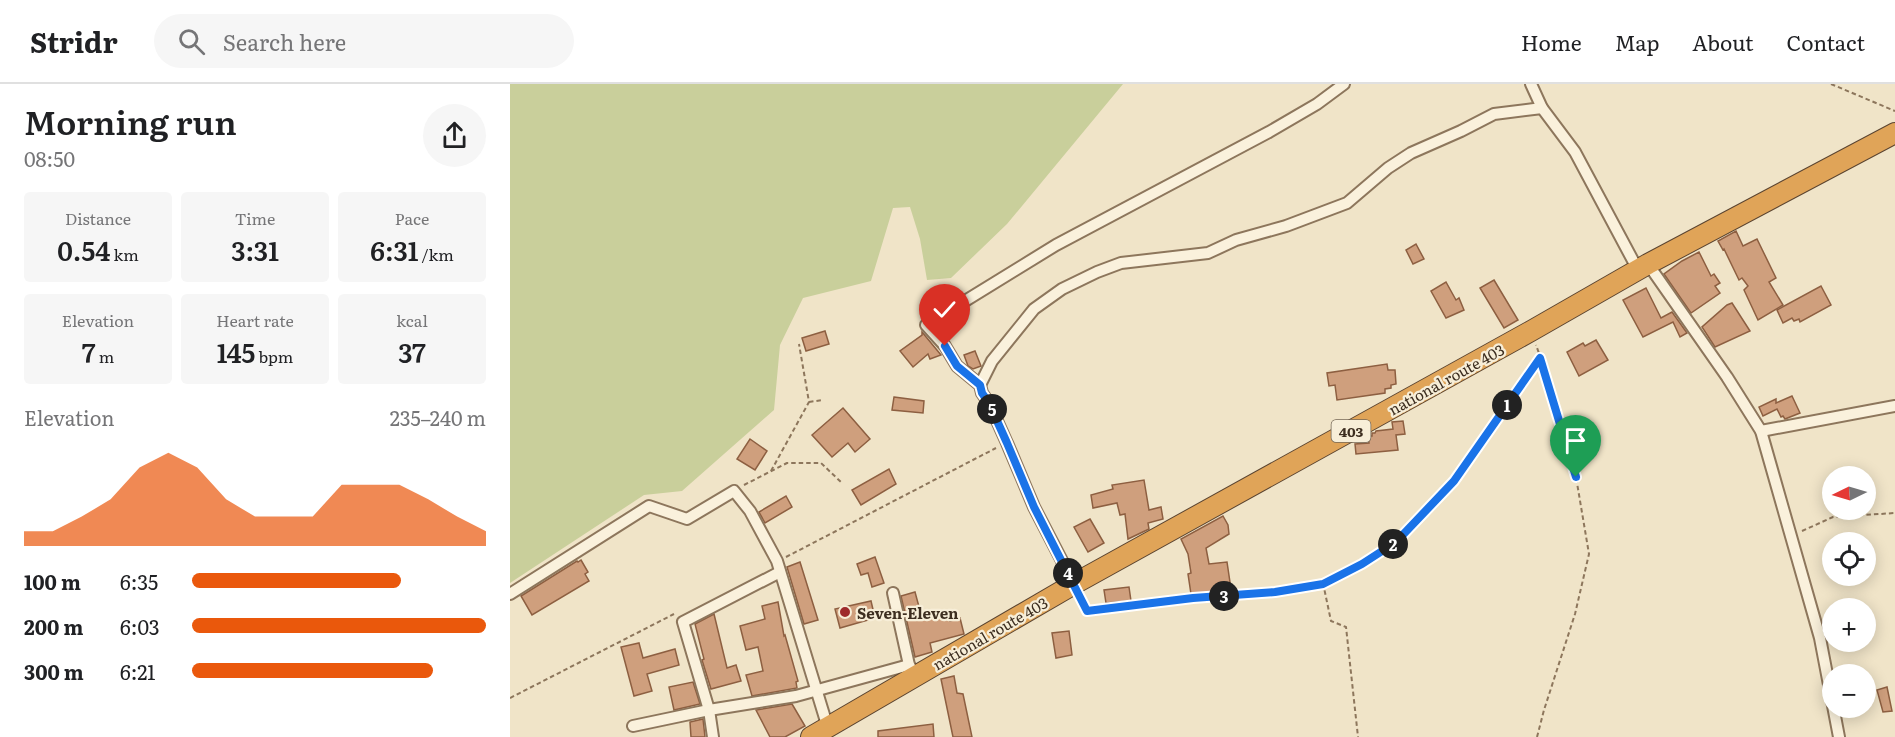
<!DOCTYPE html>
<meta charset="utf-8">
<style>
:root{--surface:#fff;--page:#f6f6f6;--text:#202124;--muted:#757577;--line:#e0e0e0;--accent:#ea580c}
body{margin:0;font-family:Literata,serif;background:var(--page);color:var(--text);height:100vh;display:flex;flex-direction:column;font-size:22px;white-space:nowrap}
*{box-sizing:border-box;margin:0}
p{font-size:20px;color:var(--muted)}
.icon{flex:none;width:33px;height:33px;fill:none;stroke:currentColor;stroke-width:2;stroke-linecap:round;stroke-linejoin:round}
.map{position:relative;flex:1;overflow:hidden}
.drawer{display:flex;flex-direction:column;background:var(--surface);width:510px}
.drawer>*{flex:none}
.needle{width:39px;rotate:265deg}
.fabs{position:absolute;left:1312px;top:382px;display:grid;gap:12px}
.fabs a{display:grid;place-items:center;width:54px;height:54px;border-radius:50%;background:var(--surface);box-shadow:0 3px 15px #0003;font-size:30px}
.pin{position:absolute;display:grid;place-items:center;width:51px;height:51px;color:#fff;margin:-62px -26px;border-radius:50% 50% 50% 0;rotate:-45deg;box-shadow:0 0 6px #0007}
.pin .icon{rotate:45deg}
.km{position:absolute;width:30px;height:30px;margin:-15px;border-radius:50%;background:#222;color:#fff;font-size:16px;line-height:30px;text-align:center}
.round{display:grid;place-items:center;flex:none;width:63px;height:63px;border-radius:32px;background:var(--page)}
.head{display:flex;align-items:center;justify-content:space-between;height:102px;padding:0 24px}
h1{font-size:33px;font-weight:600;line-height:45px}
.figures{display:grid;grid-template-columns:repeat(3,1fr);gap:9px;height:102px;padding:6px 24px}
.figures div{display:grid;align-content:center;border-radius:6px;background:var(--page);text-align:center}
.figures b{font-size:26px;font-weight:600}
.figures small{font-size:16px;font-weight:400}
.figures p{font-size:16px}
.chart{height:168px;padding:12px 24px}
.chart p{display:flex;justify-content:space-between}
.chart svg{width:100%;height:108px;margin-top:6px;fill:var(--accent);opacity:.7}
ul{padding:0 24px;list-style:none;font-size:20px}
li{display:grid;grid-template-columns:96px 72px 1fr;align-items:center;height:45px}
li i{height:15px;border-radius:8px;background:var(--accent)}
header{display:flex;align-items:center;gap:36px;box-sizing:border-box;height:84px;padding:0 30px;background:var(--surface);border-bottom:2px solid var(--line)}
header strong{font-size:28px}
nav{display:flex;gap:33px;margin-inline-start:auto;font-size:21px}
.search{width:420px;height:54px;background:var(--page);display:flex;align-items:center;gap:15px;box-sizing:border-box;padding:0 21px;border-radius:33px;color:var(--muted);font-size:22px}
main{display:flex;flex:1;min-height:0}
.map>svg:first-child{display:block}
.green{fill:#c9cf9b}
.building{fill:#cf9f7d;stroke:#8d5f41;stroke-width:1.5}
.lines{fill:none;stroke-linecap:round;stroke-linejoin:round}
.street-casing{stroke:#8d765c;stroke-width:14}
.highway-casing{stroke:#5b4430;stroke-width:22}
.path{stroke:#8d765c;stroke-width:2;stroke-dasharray:4.5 3;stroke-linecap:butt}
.street{stroke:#faf1dc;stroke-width:10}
.highway{stroke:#e0a458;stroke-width:20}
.route-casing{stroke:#fff;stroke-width:12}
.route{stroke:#1a73e8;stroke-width:8}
.poi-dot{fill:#9e2a2b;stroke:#f7eed8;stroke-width:2}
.labels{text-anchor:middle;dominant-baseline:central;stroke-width:4.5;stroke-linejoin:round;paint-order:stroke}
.shield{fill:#f7eed8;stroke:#756857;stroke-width:1.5}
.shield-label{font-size:14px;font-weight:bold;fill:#3d2e20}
.street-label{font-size:15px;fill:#3d2e20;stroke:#f7eed8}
.poi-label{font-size:15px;font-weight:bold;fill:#3d2e20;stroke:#f7eed8;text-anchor:start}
</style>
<header>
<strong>Stridr</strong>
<div class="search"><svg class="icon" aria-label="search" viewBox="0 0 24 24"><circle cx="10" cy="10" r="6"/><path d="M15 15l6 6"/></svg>Search here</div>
<nav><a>Home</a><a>Map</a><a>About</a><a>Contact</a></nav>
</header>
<main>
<section class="drawer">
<div class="head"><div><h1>Morning run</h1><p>08:50</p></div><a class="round"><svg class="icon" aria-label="share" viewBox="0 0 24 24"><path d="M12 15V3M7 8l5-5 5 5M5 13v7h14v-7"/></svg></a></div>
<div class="figures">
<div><p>Distance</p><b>0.54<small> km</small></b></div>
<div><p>Time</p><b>3:31</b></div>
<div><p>Pace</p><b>6:31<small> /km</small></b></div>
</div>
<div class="figures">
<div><p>Elevation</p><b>7<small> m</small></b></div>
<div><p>Heart rate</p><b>145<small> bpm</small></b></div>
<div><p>kcal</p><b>37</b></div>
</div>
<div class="chart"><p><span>Elevation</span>235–240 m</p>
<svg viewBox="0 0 160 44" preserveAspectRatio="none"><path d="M0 44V38L10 38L20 32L30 25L40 12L50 6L60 12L70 25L80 32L90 32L100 32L110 19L120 19L130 19L140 25L150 32L160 38V44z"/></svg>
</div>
<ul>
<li><b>100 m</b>6:35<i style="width:71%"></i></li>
<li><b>200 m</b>6:03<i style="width:100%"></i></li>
<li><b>300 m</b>6:21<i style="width:82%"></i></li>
</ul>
</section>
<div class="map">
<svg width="1385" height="653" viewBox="0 0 1385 653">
<rect width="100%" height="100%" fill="#f0e4c8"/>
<!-- green -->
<path class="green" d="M0 0H613L497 140 441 194 417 196 410 155 400 123 383 124 361 197 293 214 270 261 264 326 172 407 134 411 0 499Z"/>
<!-- building -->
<g class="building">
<path d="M1226 147 1233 162 1247 155 1266 194 1259 198 1273 221 1248 236 1234 206 1238 202 1232 194 1229 196 1214 165 1213 166 1208 157Z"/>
<path d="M906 160 914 175 903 180 896 166Z"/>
<path d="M1189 168 1201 192 1204 190 1210 199 1205 202 1210 209 1181 229 1154 190 1172 177Z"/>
<path d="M984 196 1008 236 994 244 970 204Z"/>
<path d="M936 198 946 216 949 214 954 226 936 234 921 207Z"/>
<path d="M1311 202 1321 221 1290 238 1289 235 1284 237 1282 234 1273 239 1267 226Z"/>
<path d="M1136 204 1151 234 1162 228 1177 249 1170 253 1163 238 1133 253 1113 216Z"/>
<path d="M1222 219 1240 247 1205 263 1192 243 1217 221Z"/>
<path d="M315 247 319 260 296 267 292 254Z"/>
<path d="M412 248 431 271 420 275 418 270 403 283 390 267 412 251Z"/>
<path d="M1086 256 1098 276 1069 292 1057 268 1073 259 1075 262Z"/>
<path d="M465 267 471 282 463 285 458 282 454 271Z"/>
<path d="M877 280 878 286H885L886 300 881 301V304L875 305V309L827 316 825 301 819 302 817 289Z"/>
<path d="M1282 312 1290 329 1275 335 1273 332 1271 333 1267 325 1253 332 1249 323 1266 315V319Z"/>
<path d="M384 313 414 317 413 329 382 326Z"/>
<path d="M333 324 360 355 345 368 338 359 322 373 302 351Z"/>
<path d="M893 337 895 350 886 351 888 366 846 370 845 360 859 359 858 352H862V349H865L866 347 883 345 882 338Z"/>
<path d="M240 355 257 367 245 386 227 375Z"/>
<path d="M379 385 386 400 351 421 342 406Z"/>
<path d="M634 396 639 426 651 423 653 435 638 439 639 445 618 455 615 430 610 431 607 419 583 424 581 411 603 405 602 401Z"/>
<path d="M276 412 282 423 255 439 249 428Z"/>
<path d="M713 432 718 441 719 450 696 464 699 480 717 478 721 505 709 507V509L681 510 678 490 681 489 678 470 671 455Z"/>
<path d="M580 435 594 459 578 468 564 443Z"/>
<path d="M365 473 374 499 362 503 358 489 351 491 347 480Z"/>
<path d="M71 476 78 488 75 490 79 497 22 531 11 512 67 477 68 478Z"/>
<path d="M290 478 308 536 294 540 277 483Z"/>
<path d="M619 503 621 517 596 519 594 506Z"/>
<path d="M405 508 412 534 437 528 440 537 450 534 454 550 420 559 422 568 405 573 391 512Z"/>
<path d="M361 517 365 534 330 544 325 525Z"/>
<path d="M268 518 274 552 275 551 288 597 286 598 287 604 242 612 236 591 253 587 248 563 236 566 230 542 255 535 252 522Z"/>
<path d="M204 530 217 584 226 581 231 597 201 605 192 576 194 575 185 540Z"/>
<path d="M559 547 562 571 546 574 542 549Z"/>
<path d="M129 559 133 574 165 565 169 581 137 590 142 607 124 612 111 563Z"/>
<path d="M444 592 447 609 453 610 462 653H443L431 595Z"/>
<path d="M183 598 190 620 164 626 159 603Z"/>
<path d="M1377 603 1382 627 1373 628 1367 606Z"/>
<path d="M282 620 295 642 275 653H260L246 626Z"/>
<path d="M193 635 195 653H181L180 638Z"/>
<path d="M423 640 424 653H368V647Z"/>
</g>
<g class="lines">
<defs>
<g id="street">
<path d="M1021 0 1032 24 1065 68 1128 186"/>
<path d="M1138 180 1217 293 1251 347 1310 554 1329 653"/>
<path d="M470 301 482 277 524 225 552 205 587 188 611 179 698 169 726 156 776 142 837 119 878 84 901 69 951 47 984 30 1032 24"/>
<path d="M1251 347 1385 322"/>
<path d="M564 500 524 423 497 359 479 319 472 309 470 301 447 282 435 262 416 241 546 161 759 48 807 20 834 0"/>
<path d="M383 509 399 581 403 587"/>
<path d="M0 510 139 422 177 435 224 407 240 427 267 477 318 644"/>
<path d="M123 642 199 626 286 612 399 581"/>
<path d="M203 653 199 626 173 538 270 488"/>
</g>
<path id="highway" d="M301 653 564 500 1021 247 1138 180 1385 49"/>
</defs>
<!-- street casing -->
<use href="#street" class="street-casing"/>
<!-- highway casing -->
<use href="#highway" class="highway-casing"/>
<!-- path -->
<g class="path">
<path d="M1321 0 1385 27"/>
<path d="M299 318 313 316"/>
<path d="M261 387 299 318 289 260"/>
<path d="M234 401 277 379H311L332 399"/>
<path d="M1292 447 1323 433 1385 429"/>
<path d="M276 473 486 364"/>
<path d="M813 499 821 537 836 543 848 653"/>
<path d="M570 514 577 527 683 514 765 508 813 499 852 480 886 458 944 397 1031 275 1026 261"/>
<path d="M0 614 164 530"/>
<path d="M1027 653 1034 626 1065 530 1079 470 1066 393 1031 276"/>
</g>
<!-- street -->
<use href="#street" class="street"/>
<!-- highway -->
<use href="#highway" class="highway"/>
</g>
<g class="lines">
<defs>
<path id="route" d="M435 262 447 282 470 301 472 309 479 319 497 359 524 423 577 527 683 514 765 508 813 500 852 480 886 458 944 397 1030 274 1066 393"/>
</defs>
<!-- route casing -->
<use href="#route" class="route-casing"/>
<!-- route -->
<use href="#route" class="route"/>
</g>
<!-- markers -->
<circle class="poi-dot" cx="335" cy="528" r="6"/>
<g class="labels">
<!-- shield labels -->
<rect class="shield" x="821.5" y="336" width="39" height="22" rx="4.5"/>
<g class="shield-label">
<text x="841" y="347">403</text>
</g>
<!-- street labels -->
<g class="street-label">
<text transform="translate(936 295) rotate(-29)">national route 403</text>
<text transform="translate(480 549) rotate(-30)">national route 403</text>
</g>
<!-- poi labels -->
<g class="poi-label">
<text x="347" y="528">Seven-Eleven</text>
</g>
</g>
</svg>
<div class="fabs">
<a><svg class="needle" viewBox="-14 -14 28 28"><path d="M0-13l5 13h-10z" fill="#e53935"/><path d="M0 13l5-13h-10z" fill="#757577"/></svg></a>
<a><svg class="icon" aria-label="locate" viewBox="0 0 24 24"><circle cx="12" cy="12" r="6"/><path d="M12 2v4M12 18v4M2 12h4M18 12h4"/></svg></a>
<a>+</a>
<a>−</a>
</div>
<div class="pin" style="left:1066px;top:393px;background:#1e9e55"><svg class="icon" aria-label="arrive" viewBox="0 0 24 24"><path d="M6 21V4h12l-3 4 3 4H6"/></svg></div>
<div class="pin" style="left:435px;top:262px;background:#d93025"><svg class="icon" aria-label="check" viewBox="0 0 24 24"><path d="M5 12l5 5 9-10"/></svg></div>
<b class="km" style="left:997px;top:321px">1</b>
<b class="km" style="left:883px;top:460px">2</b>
<b class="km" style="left:714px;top:512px">3</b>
<b class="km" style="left:558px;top:489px">4</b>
<b class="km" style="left:482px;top:325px">5</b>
</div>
</main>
